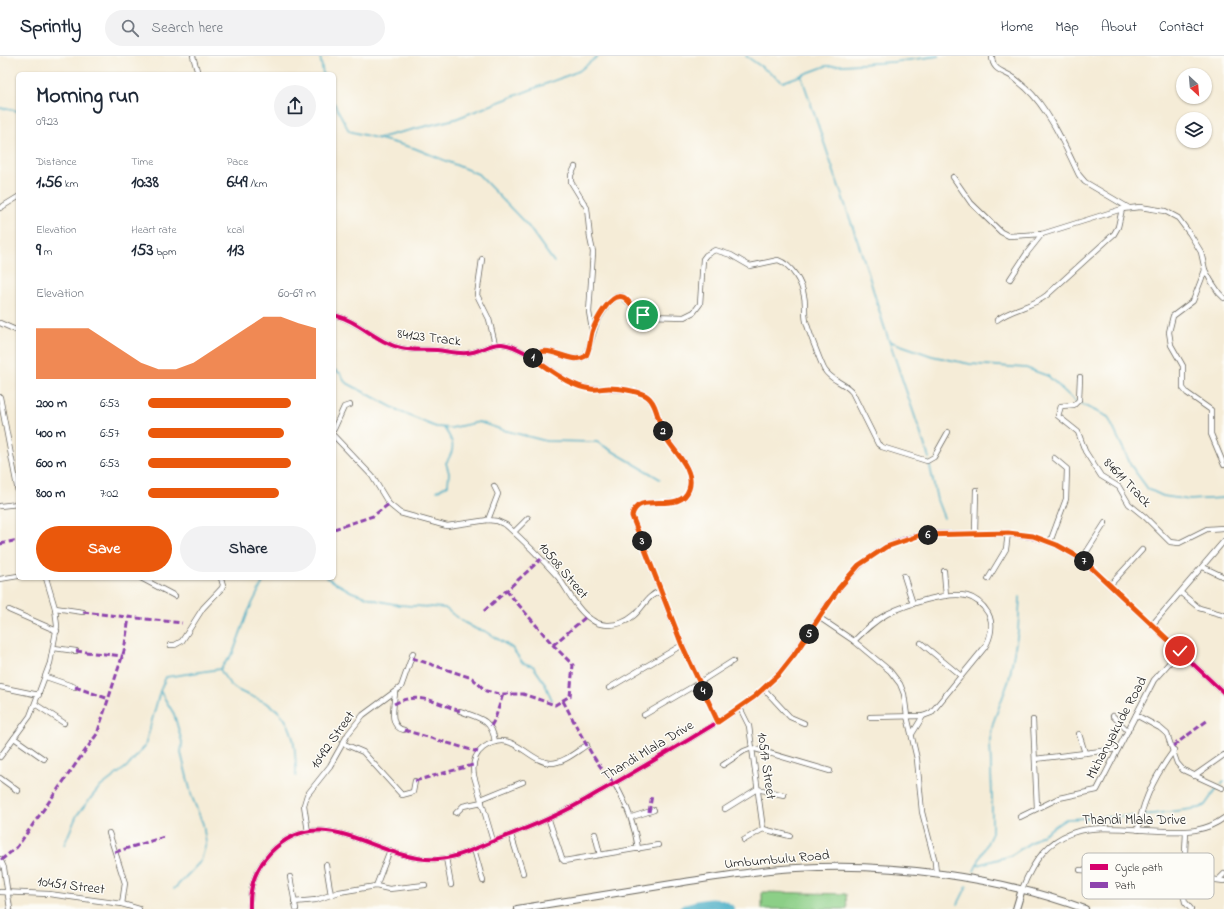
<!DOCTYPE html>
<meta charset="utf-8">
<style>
:root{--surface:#fff;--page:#f2f2f3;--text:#1f2937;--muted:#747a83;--line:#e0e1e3;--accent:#ea580c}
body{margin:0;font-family:"Indie Flower",sans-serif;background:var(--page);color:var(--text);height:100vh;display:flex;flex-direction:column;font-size:15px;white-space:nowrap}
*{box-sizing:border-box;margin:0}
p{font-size:13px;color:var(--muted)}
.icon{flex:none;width:22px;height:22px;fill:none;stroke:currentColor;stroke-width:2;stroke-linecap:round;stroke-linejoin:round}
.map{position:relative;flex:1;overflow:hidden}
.panel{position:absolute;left:16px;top:16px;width:320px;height:508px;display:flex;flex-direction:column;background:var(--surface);border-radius:6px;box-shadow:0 1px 3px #0004}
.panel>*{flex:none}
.needle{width:26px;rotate:154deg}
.controls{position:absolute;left:1176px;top:12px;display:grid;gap:8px}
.controls a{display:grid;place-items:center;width:36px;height:36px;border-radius:50%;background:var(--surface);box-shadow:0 1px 3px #0004;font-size:20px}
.pin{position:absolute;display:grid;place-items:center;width:34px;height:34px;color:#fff;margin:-17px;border:2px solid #fff;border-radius:50%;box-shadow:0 1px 4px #0007}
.km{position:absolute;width:20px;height:20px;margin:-10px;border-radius:50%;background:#222;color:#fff;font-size:11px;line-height:20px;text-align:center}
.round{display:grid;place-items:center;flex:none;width:42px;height:42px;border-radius:21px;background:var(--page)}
.summary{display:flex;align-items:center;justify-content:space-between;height:68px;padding:0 20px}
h1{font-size:22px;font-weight:800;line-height:30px}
.figures{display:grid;grid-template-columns:repeat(3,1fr);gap:6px;height:68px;padding:4px 20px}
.figures div{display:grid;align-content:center}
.figures b{font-size:17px;font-weight:800}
.figures small{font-size:11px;font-weight:400}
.figures p{font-size:11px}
.chart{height:112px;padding:8px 20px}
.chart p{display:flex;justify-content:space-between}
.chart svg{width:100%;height:72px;margin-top:4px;fill:var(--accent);opacity:.7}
.cta{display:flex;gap:8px;margin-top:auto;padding:8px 20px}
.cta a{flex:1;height:46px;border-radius:24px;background:var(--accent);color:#fff;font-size:16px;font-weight:800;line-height:46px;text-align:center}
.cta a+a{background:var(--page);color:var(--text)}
ul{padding:0 20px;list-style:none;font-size:13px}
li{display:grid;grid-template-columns:64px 48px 1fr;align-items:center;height:30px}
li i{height:10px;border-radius:5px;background:var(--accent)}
header{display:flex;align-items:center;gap:24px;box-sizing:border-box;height:56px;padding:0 20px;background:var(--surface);border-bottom:1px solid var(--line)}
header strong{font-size:19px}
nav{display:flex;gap:22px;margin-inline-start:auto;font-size:14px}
.search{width:280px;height:36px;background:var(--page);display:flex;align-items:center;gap:10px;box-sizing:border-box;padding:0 14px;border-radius:22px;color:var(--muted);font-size:15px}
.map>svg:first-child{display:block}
.green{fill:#8ccf87;stroke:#547652}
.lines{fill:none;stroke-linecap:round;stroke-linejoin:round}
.stream{stroke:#45acc5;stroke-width:1.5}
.river{stroke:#45acc5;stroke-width:10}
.street-casing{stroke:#68655d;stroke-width:6}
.secondary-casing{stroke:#68655d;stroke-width:8}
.street{stroke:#fff;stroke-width:4.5}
.secondary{stroke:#fff;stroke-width:6}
.quiet{stroke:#8e44ad;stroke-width:3;stroke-dasharray:6 3;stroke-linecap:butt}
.cycleway-casing{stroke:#fdfcf7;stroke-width:6}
.cycleway{stroke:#d6006c;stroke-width:4}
.route-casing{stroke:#fff;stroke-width:8}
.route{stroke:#ea580c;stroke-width:5}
.labels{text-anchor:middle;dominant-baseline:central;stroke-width:3;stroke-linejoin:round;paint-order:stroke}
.street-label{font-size:14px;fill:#1c1c1c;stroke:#fdfcf7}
.key{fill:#fdfcf7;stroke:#bab9b5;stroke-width:1}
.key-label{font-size:11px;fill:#1c1c1c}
</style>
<header>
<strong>Sprintly</strong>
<div class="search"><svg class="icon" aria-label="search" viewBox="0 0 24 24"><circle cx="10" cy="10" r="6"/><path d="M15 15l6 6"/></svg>Search here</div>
<nav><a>Home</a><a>Map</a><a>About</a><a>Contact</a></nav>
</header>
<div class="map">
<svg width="1224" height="853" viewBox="0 0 1224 853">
<rect width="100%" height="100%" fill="#fdfcf7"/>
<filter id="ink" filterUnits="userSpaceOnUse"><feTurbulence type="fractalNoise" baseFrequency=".025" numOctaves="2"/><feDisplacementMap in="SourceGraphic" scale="8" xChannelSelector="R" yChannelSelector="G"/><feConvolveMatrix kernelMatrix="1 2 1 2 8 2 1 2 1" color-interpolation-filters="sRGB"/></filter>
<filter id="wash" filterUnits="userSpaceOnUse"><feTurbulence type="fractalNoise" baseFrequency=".012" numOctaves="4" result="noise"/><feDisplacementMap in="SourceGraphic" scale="16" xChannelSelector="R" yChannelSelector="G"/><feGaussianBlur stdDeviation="0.9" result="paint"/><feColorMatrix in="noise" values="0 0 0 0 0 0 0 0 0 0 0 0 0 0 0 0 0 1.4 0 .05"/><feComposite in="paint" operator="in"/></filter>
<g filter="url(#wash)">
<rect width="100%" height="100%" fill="#f5ecd7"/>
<!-- green -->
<path class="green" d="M762 836 846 838 847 853H762Z"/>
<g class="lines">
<!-- stream -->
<g class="stream">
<path d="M320 0 323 18"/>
<path d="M746 0 783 26 826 10 893 6 939 0"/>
<path d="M801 19 866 210 883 267 929 402"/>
<path d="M334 47 349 75 414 92 478 118 528 170 554 206"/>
<path d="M0 52 18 55"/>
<path d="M378 82 455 63 579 15 598 0"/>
<path d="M889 285 932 300 970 308 1026 312 1048 320 1076 346"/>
<path d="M334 314 340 317 345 326 403 357 436 371 451 372 479 366 503 374 546 385 597 386 660 423"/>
<path d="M1079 347 1108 361 1132 411 1148 433 1163 440 1189 444 1224 442"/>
<path d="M929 406 937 444 944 462"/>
<path d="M437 435 448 429 449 417 446 407C456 392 454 386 444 372"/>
<path d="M327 522 352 536 379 545 399 549 445 552 460 564 476 573 485 575 512 592 523 607 533 610 544 626 552 644"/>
<path d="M220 613C234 641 247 635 270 649 295 664 296 693 296 720"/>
<path d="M160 635 174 658 182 686 181 697 192 741 203 768 206 787 201 805 174 833"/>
<path d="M1221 728 1224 725"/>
<path d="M1144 759 1200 752 1205 749 1217 732"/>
<path d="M64 789 77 759 99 732 129 709 145 690 160 635 166 621 220 613 233 597 248 556 265 522"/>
<path d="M977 809 1010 800 1066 763 1133 760"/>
<path d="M974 815 992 777V741L990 684 993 667 1009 624 1018 575 1020 541"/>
<path d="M958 848 967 830"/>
</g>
<!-- river -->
<path class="river" d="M684 853C697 849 718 843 729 853"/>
</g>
</g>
<g filter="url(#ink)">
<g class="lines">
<defs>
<g id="street">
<path d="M193 0 198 18"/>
<path d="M992 0C992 15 1004 15 1014 22 1018 25 1022 29 1026 32 1049 53 1066 92 1079 119L1085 126 1129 152"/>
<path d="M575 111 571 119V126L587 152 590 182 593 196 589 256 592 274"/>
<path d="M953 121 971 147 1001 176 1009 180 1042 178 1122 153 1140 151 1165 155 1178 162 1190 178 1201 196 1205 214 1211 225 1219 237 1224 242"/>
<path d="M0 152 18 141"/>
<path d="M482 203 477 239 489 263 495 288"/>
<path d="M1205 214 1193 245 1173 260 1169 276 1171 289 1183 310V332L1187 337 1211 354V378L1224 409"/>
<path d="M1010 223 1027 197 1042 178"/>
<path d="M334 259C359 265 376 286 401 292 413 295 425 293 437 294 447 295 458 298 467 297 480 296 490 287 502 288 527 291 552 319 576 329 597 337 627 328 647 340 657 347 658 367 664 378 672 393 692 409 690 428 688 462 637 432 632 460L674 570 718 666"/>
<path d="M997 264C1012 252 1031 252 1047 239L1114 178 1118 171 1122 153"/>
<path d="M0 267 18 275"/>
<path d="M532 302C547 283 569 311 586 300L597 265 608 248 616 241 622 240 638 257 649 260 684 261 694 256 700 248 703 203 706 199 715 194 731 199 750 210 778 204C792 209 802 227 804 240 806 248 804 256 806 265 808 274 820 304 824 313 831 325 844 326 852 336L878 388 882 391 927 405 934 401 948 376"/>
<path d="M1080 321 1079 344 1074 349 1061 350 1058 360 1078 376 1085 395 1101 420 1119 431 1129 448 1145 461 1170 486 1179 487 1207 473 1224 472"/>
<path d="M0 341 18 436"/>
<path d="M334 373 344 351 350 349"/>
<path d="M334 380 372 420 389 448 400 457 447 470 488 464 497 465 506 469C524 485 542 503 558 521 568 534 577 555 592 564 600 570 612 570 621 567 642 560 643 540 661 535"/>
<path d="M0 450 18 448"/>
<path d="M488 464 498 438 494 430"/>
<path d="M514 476 528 462"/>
<path d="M975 477 976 434"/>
<path d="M1050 486 1066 443 1067 413 1054 402"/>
<path d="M1082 503 1105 467"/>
<path d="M1203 511 1224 521"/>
<path d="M944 515 946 540"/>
<path d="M904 520 913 548"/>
<path d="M141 522 175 540"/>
<path d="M0 523 18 520"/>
<path d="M988 523 1006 493 1008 477"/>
<path d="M1110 529 1142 494"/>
<path d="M1181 537 1199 552 1224 559"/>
<path d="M55 552 83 556"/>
<path d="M9 554 57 575"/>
<path d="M820 562 854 585 890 615 900 628 904 638 907 660 917 703 922 756 935 806 936 818"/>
<path d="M1152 569 1224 485"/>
<path d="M854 585C864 575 874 565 887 558 905 549 947 535 967 540 975 542 983 549 988 557 994 568 991 581 985 591L931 657 923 660 870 661"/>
<path d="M921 587 961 620"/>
<path d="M170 589H175L182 585 203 552 222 532 223 529 221 522"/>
<path d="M54 592 76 595"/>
<path d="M46 621 75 631"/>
<path d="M0 631 39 639"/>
<path d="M609 632 682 589"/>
<path d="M764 633 790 661 804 667"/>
<path d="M395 637C394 649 388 671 404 674"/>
<path d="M35 648 64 667"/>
<path d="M740 652 749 670 763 773"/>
<path d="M460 655C479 662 492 663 495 686"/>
<path d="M644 659 692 631 733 605"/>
<path d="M1136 659 1160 672 1167 678 1177 707 1183 714 1222 732"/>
<path d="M1113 660 1128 675"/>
<path d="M1033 664 1037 752"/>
<path d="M912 678 923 660"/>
<path d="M1079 678 1085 697"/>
<path d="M14 682 44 703"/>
<path d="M342 687 363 696 402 739 413 736 415 725"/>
<path d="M0 701 30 660 50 607 57 570 55 552 46 522"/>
<path d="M1035 703 1118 693"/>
<path d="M723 709 744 695 752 692 830 715"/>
<path d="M1194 720 1224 699"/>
<path d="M0 722 18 735"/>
<path d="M615 728C627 749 635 769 638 793"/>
<path d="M481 743 523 726"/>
<path d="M725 753 757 733 784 739"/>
<path d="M456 757 463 750 482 746"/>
<path d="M632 761 654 754"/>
<path d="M1020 761 1059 742 1097 734 1154 624 1180 595"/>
<path d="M549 764 562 803 564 805 658 789"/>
<path d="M763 773 790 780"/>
<path d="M1138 774C1142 745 1157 717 1174 694"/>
<path d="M308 776 304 749 307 739 330 710 348 678 363 659 401 631 413 597"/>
<path d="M1186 776 1183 837 1185 846 1191 853"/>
<path d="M109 777 125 827 122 848"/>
<path d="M595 778 600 799"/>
<path d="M511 779 523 817"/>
<path d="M744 784 763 773"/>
<path d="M493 785 474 720C472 709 474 699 483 692 512 670 527 706 551 707 564 707 577 695 587 689"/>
<path d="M474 793 483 825"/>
<path d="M446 802 451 829"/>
<path d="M0 803 4 812 10 853"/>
<path d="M326 809 331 839"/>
<path d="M1080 814 1193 821 1224 825"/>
<path d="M290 821 296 853"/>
<path d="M1219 823 1224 818"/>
<path d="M376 830 390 794"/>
<path d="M1022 833C1051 759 1096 772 1163 775 1186 776 1205 776 1224 762"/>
<path d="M0 836 49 838 122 848 139 853"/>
<path d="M294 846 316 844 339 836 376 830 389 833 425 829"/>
<path d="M250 853C249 832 256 812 270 797 324 741 379 808 438 803 456 802 474 793 491 786 528 772 563 758 597 737 628 720 659 701 690 683 714 668 740 654 762 635 817 585 838 493 921 479 941 476 962 477 982 477 1026 477 1057 482 1091 512L1224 637"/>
</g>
<g id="secondary">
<path d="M517 853C570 844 624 836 678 827 717 821 757 814 797 812 890 806 999 821 1085 853"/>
<path d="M1016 853 1022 833"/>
</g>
</defs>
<!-- street casing -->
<use href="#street" class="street-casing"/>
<!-- secondary casing -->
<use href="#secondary" class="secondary-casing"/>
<!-- street -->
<use href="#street" class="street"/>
<!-- secondary -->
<use href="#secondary" class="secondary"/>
<!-- quiet -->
<g class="quiet">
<path d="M334 473 373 460 389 448"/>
<path d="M0 488 18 484"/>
<path d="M484 555 541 503"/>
<path d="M83 556 182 567"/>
<path d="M553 589 587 560"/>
<path d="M76 595 123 600"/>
<path d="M412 602 472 622 486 635 499 638H523L555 649 570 640 573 609 553 589 506 534"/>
<path d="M75 631 109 643"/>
<path d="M563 645C578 672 592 705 615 728"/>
<path d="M394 648C417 635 437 647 460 655"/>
<path d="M491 670 495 663 503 638"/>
<path d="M404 674 478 696"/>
<path d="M1173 690 1208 664"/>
<path d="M415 725 473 709"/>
<path d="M649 756 652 739"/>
<path d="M115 796 164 781"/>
<path d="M1 804 17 791 97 678 124 595 129 561"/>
</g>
<defs>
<g id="cycleway">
<path d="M334 259C359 265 376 286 401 292 413 295 425 293 437 294 447 295 458 298 467 297 480 296 490 287 502 288 527 291 552 319 576 329 597 337 627 328 647 340 657 347 658 367 664 378 672 393 692 409 690 428 688 462 637 432 632 460L674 570 718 666"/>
<path d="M250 853C249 832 256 812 270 797 324 741 379 808 438 803 456 802 474 793 491 786 528 772 563 758 597 737 628 720 659 701 690 683 714 668 740 654 762 635 817 585 838 493 921 479 941 476 962 477 982 477 1026 477 1057 482 1091 512L1224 637"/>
</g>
</defs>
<!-- cycleway casing -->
<use href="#cycleway" class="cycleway-casing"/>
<!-- cycleway -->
<use href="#cycleway" class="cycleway"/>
</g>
</g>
<g class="lines" filter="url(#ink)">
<defs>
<path id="route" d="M643 259C633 255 630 244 623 241 610 236 595 267 592 276 590 284 590 293 586 300 569 311 547 283 532 302 549 313 570 331 591 333 597 334 603 332 609 332 619 332 636 335 645 339 657 345 658 366 663 377 671 393 696 413 689 433 680 460 637 433 632 460L682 589 718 666 754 641 779 618 794 599 839 532 859 509 886 491 921 479 1008 477 1033 480 1057 489 1082 503 1180 595"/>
</defs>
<!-- route casing -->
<use href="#route" class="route-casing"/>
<!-- route -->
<use href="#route" class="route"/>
</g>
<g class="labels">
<!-- street labels -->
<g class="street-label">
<text transform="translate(429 282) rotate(7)">84123 Track</text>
<text transform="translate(1127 427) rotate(46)">84611 Track</text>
<text transform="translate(563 515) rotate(50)">10508 Street</text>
<text transform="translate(1117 672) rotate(-62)">Mkhanyakude Road</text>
<text transform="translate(333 684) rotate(-55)">10492 Street</text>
<text transform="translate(648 695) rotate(-31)">Thandi Mlala Drive</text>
<text transform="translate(766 710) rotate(82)">10517 Street</text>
<text x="1134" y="764">Thandi Mlala Drive</text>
<text transform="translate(777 804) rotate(-5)">Umbumbulu Road</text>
<text transform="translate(71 830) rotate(7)">10451 Street</text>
</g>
</g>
<!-- legend -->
<rect x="1082" y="797" width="132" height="46" rx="6" class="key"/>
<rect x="1090" y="808" width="18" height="6" fill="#d6006c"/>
<rect x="1090" y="826" width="18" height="6" fill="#8e44ad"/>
<g class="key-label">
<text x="1115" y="815">Cycle path</text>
<text x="1115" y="833">Path</text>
</g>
</svg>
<div class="controls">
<a><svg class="needle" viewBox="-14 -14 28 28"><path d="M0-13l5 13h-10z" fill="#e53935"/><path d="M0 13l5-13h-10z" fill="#747a83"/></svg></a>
<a><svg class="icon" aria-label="layers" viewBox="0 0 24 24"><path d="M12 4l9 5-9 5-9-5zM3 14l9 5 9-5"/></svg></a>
</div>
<div class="pin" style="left:643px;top:259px;background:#1e9e55"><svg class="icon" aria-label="arrive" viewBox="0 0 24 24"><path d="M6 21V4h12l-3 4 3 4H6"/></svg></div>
<div class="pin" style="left:1180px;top:595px;background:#d93025"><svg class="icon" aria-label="check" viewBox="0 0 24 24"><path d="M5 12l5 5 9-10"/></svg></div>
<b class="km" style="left:533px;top:302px">1</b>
<b class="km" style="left:663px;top:375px">2</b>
<b class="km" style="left:642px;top:485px">3</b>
<b class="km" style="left:703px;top:635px">4</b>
<b class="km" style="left:809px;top:578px">5</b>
<b class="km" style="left:928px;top:479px">6</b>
<b class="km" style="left:1084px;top:505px">7</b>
<section class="panel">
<div class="summary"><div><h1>Morning run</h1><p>09:23</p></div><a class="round"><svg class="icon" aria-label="share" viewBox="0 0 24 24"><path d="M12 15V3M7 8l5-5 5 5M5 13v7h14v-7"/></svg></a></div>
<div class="figures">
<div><p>Distance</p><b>1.56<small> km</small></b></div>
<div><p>Time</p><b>10:38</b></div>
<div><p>Pace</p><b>6:49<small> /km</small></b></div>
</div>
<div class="figures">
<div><p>Elevation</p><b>9<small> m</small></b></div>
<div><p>Heart rate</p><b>153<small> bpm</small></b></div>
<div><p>kcal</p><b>113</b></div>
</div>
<div class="chart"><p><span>Elevation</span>60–69 m</p>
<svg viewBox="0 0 160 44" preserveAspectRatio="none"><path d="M0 44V13L10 13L20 13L30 13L40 20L50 27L60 34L70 38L80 38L90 34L100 27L110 20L120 13L130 6L140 6L150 10L160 13V44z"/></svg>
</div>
<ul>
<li><b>200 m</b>6:53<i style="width:85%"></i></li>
<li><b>400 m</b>6:57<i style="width:81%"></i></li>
<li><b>600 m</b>6:53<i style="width:85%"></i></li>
<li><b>800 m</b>7:02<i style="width:78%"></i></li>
</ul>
<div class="cta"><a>Save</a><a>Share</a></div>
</section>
</div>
